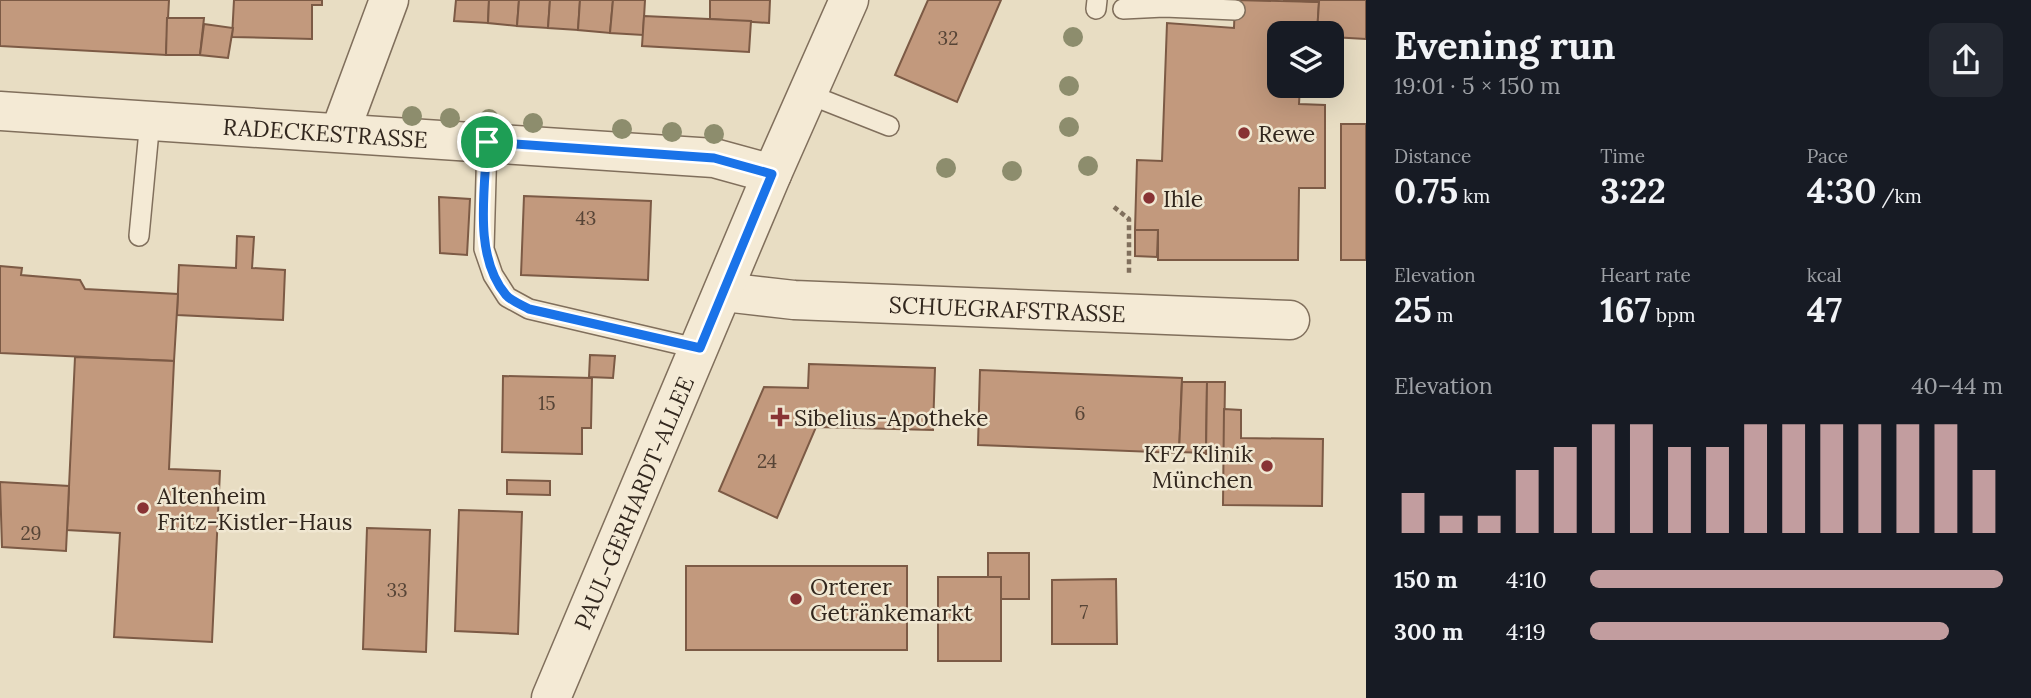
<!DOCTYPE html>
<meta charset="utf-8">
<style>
:root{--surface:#171b24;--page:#242831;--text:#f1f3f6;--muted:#9ea1a6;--accent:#c29d9f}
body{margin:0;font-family:Lora,serif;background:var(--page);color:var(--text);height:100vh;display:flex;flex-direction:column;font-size:26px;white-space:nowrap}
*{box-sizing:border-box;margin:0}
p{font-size:23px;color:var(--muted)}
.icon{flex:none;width:38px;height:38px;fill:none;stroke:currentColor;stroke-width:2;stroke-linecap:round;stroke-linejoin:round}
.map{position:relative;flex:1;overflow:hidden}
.panel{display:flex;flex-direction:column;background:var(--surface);width:665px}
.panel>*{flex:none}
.fabs{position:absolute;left:1267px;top:21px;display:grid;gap:14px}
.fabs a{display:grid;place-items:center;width:77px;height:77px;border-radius:14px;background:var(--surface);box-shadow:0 7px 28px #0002;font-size:35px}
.pin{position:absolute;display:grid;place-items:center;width:60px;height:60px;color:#fff;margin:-30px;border:4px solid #fff;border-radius:50%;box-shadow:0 2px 7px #0007}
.round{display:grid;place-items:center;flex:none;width:74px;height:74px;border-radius:14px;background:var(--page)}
.overview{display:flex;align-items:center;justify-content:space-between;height:119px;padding:0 28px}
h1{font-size:38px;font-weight:700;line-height:52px}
.stats{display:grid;grid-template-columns:repeat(3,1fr);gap:10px;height:119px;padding:7px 28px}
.stats div{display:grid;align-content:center}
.stats b{font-size:35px;font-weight:700}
.stats small{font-size:19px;font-weight:400}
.stats p{font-size:19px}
.chart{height:196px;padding:14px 28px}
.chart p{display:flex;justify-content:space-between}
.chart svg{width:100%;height:126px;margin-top:7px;stroke:var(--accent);stroke-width:6}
ul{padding:0 28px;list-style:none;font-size:23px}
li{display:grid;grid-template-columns:112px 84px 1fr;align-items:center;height:52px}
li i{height:18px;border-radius:9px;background:var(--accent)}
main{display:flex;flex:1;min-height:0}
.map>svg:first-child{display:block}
.building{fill:#c2997d;stroke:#7c5a45;stroke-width:2}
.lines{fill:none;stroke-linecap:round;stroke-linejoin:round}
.service-casing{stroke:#806f5c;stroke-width:22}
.minor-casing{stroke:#806f5c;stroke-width:41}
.path{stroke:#806f5c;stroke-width:4.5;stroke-dasharray:5 3.5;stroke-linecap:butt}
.service{stroke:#f4ead5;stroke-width:19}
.minor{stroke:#f4ead5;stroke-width:38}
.tree{fill:#8d8d6d}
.route-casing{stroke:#fff;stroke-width:14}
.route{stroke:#1a73e8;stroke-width:9}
.poi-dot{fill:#883334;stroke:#f0e7d1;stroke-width:2.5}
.labels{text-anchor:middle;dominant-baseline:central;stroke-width:5;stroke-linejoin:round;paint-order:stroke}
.number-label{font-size:19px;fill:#564436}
.street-label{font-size:23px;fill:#32271e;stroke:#f0e7d1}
.poi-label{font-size:23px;fill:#32271e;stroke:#f0e7d1;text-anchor:start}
</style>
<main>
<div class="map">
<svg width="1366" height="698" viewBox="0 0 1366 698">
<rect width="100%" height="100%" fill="#e8ddc3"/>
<!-- building -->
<g class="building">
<path d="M0 0H169L166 55 0 46Z"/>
<path d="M234 0H322V5H312V39L232 37Z"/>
<path d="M456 0H489L488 23 454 21Z"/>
<path d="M489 0H519L517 26 488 23Z"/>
<path d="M519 0H550L548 28 517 26Z"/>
<path d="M550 0H580L578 30 548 28Z"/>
<path d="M580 0H613L610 33 578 30Z"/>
<path d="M613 0H645L643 35 610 33Z"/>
<path d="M710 0H770L769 23 710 19Z"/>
<path d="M928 0H1001L957 102 895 75Z"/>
<path d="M1235 0 1319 2 1317 33H1279V86H1300L1299 104 1325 105V188H1299L1298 260H1158V230H1135L1137 160 1162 161 1167 23 1234 28Z"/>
<path d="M1283 0H1366V39L1332 37V33H1317L1319 2Z"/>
<path d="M644 16 751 21 749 52 642 46Z"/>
<path d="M167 18H204L200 55H166Z"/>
<path d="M204 24 233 28 228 58 200 55Z"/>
<rect x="1341" y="124" width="25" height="136"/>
<path d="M524 196 651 201 648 280 521 275Z"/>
<path d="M439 197 470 199 467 255 440 253Z"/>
<path d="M1135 230H1158L1157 257 1135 256Z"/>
<path d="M237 236 254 237 252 268 285 270 283 320 177 315 179 265 236 268Z"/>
<path d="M0 266 22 268 21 275 80 280 85 289 178 294 174 361 0 353Z"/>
<path d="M590 355 615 356 613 378 589 377Z"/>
<path d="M75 357 174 361 169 469 220 471 212 642 114 637 120 533 67 530Z"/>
<path d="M809 364 935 368 933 430 816 427 777 518 719 491 764 387 808 388Z"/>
<path d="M980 370 1182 378 1179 453 978 445Z"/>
<path d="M503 376 592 378 591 428H582V454L502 452Z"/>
<path d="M1182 382H1207L1206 453 1179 452Z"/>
<path d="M1207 382H1225L1224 454H1206Z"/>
<path d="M1224 409 1241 410V438L1323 439 1322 506 1223 505Z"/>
<path d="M507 480 550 481V495L507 494Z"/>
<path d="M0 482 69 486 66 551 2 547Z"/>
<path d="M459 510 522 512 518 634 455 631Z"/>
<path d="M367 528 430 530 426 652 363 649Z"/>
<path d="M988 553H1029V599H1001V577H988Z"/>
<rect x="686" y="566" width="221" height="84"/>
<rect x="938" y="577" width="63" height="84"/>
<path d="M1116 579 1117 644H1052V580Z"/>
</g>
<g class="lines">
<defs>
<g id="service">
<path d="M1096 9 1097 0"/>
<path d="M1123 9 1164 7 1235 10"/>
<path d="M808 94 889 126"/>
<path d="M487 142 484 249 493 275 507 297 529 309 700 349"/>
<path d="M139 236 150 120"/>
</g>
<g id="minor">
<path id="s1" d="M0 111 714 158 772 174"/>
<path d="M340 132 389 0"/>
<path id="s2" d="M724 292 794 300 1290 320"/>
<path id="s3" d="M551 698 772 174 849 0"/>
</g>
</defs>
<!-- service casing -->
<use href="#service" class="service-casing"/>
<!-- minor casing -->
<use href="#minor" class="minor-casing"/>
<!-- path -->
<path class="path" d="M1114 207 1129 219V275"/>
<!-- service -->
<use href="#service" class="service"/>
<!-- minor -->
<use href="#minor" class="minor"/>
</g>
<!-- trees -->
<g class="tree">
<circle cx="1073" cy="37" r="10"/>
<circle cx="1069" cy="86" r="10"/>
<circle cx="412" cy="116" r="10"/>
<circle cx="450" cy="118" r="10"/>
<circle cx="489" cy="119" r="10"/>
<circle cx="533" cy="123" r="10"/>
<circle cx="1069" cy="127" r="10"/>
<circle cx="622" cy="129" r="10"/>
<circle cx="672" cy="132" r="10"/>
<circle cx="714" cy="134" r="10"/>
<circle cx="1088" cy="166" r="10"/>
<circle cx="946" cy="168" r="10"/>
<circle cx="1012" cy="171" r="10"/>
</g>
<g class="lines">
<defs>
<path id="route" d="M487 142 714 158 772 174 700 348 529 309C522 305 511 301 506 295 473 256 485 190 487 142Z"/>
</defs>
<!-- route casing -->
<use href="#route" class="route-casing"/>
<!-- route -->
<use href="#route" class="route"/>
</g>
<!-- markers -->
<g class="poi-dot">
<circle cx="1244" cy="133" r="7"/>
<circle cx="1149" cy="198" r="7"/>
<path d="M776.5 406.5h7v7h7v7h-7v7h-7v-7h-7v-7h7z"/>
<circle cx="1267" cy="466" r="7"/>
<circle cx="143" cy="508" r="7"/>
<circle cx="796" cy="599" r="7"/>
</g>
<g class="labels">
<!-- number labels -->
<g class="number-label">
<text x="948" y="38">32</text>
<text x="586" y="218">43</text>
<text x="547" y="403">15</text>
<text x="1080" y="413">6</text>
<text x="767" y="461">24</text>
<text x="31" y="533">29</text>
<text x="397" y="590">33</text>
<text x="1084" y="612">7</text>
</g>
<!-- street labels -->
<g class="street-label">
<text stroke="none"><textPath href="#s1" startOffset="326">RADECKESTRASSE</textPath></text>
<text stroke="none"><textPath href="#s2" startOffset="284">SCHUEGRAFSTRASSE</textPath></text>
<text stroke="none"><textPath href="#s3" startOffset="212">PAUL-GERHARDT-ALLEE</textPath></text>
</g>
<!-- poi labels -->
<g class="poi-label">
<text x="1258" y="133">Rewe</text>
<text x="1163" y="198">Ihle</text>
<text x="794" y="417">Sibelius-Apotheke</text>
<text x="1253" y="453" text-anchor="end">KFZ Klinik<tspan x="1253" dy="26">München</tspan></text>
<text x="157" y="495">Altenheim<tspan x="157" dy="26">Fritz-Kistler-Haus</tspan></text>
<text x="810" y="586">Orterer<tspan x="810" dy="26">Getränkemarkt</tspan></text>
</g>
</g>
</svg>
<div class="fabs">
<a><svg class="icon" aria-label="layers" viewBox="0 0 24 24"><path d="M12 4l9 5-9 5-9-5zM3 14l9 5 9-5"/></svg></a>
</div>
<div class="pin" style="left:487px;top:142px;background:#1e9e55"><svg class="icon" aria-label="arrive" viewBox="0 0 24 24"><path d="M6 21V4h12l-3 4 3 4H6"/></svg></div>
</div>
<section class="panel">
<div class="overview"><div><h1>Evening run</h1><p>19:01 · 5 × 150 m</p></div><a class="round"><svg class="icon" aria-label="share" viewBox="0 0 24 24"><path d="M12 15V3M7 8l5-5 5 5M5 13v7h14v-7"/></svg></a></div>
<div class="stats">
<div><p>Distance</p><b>0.75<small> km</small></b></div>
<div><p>Time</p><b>3:22</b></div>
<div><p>Pace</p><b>4:30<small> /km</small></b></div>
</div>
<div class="stats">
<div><p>Elevation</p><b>25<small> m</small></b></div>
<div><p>Heart rate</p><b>167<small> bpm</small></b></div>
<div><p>kcal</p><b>47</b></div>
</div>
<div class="chart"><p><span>Elevation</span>40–44 m</p>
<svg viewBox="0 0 160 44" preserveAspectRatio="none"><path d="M5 44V30M15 44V38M25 44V38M35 44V22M45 44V14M55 44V6M65 44V6M75 44V14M85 44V14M95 44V6M105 44V6M115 44V6M125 44V6M135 44V6M145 44V6M155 44V22"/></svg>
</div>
<ul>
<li><b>150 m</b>4:10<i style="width:100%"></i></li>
<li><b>300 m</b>4:19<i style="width:87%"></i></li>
</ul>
</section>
</main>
